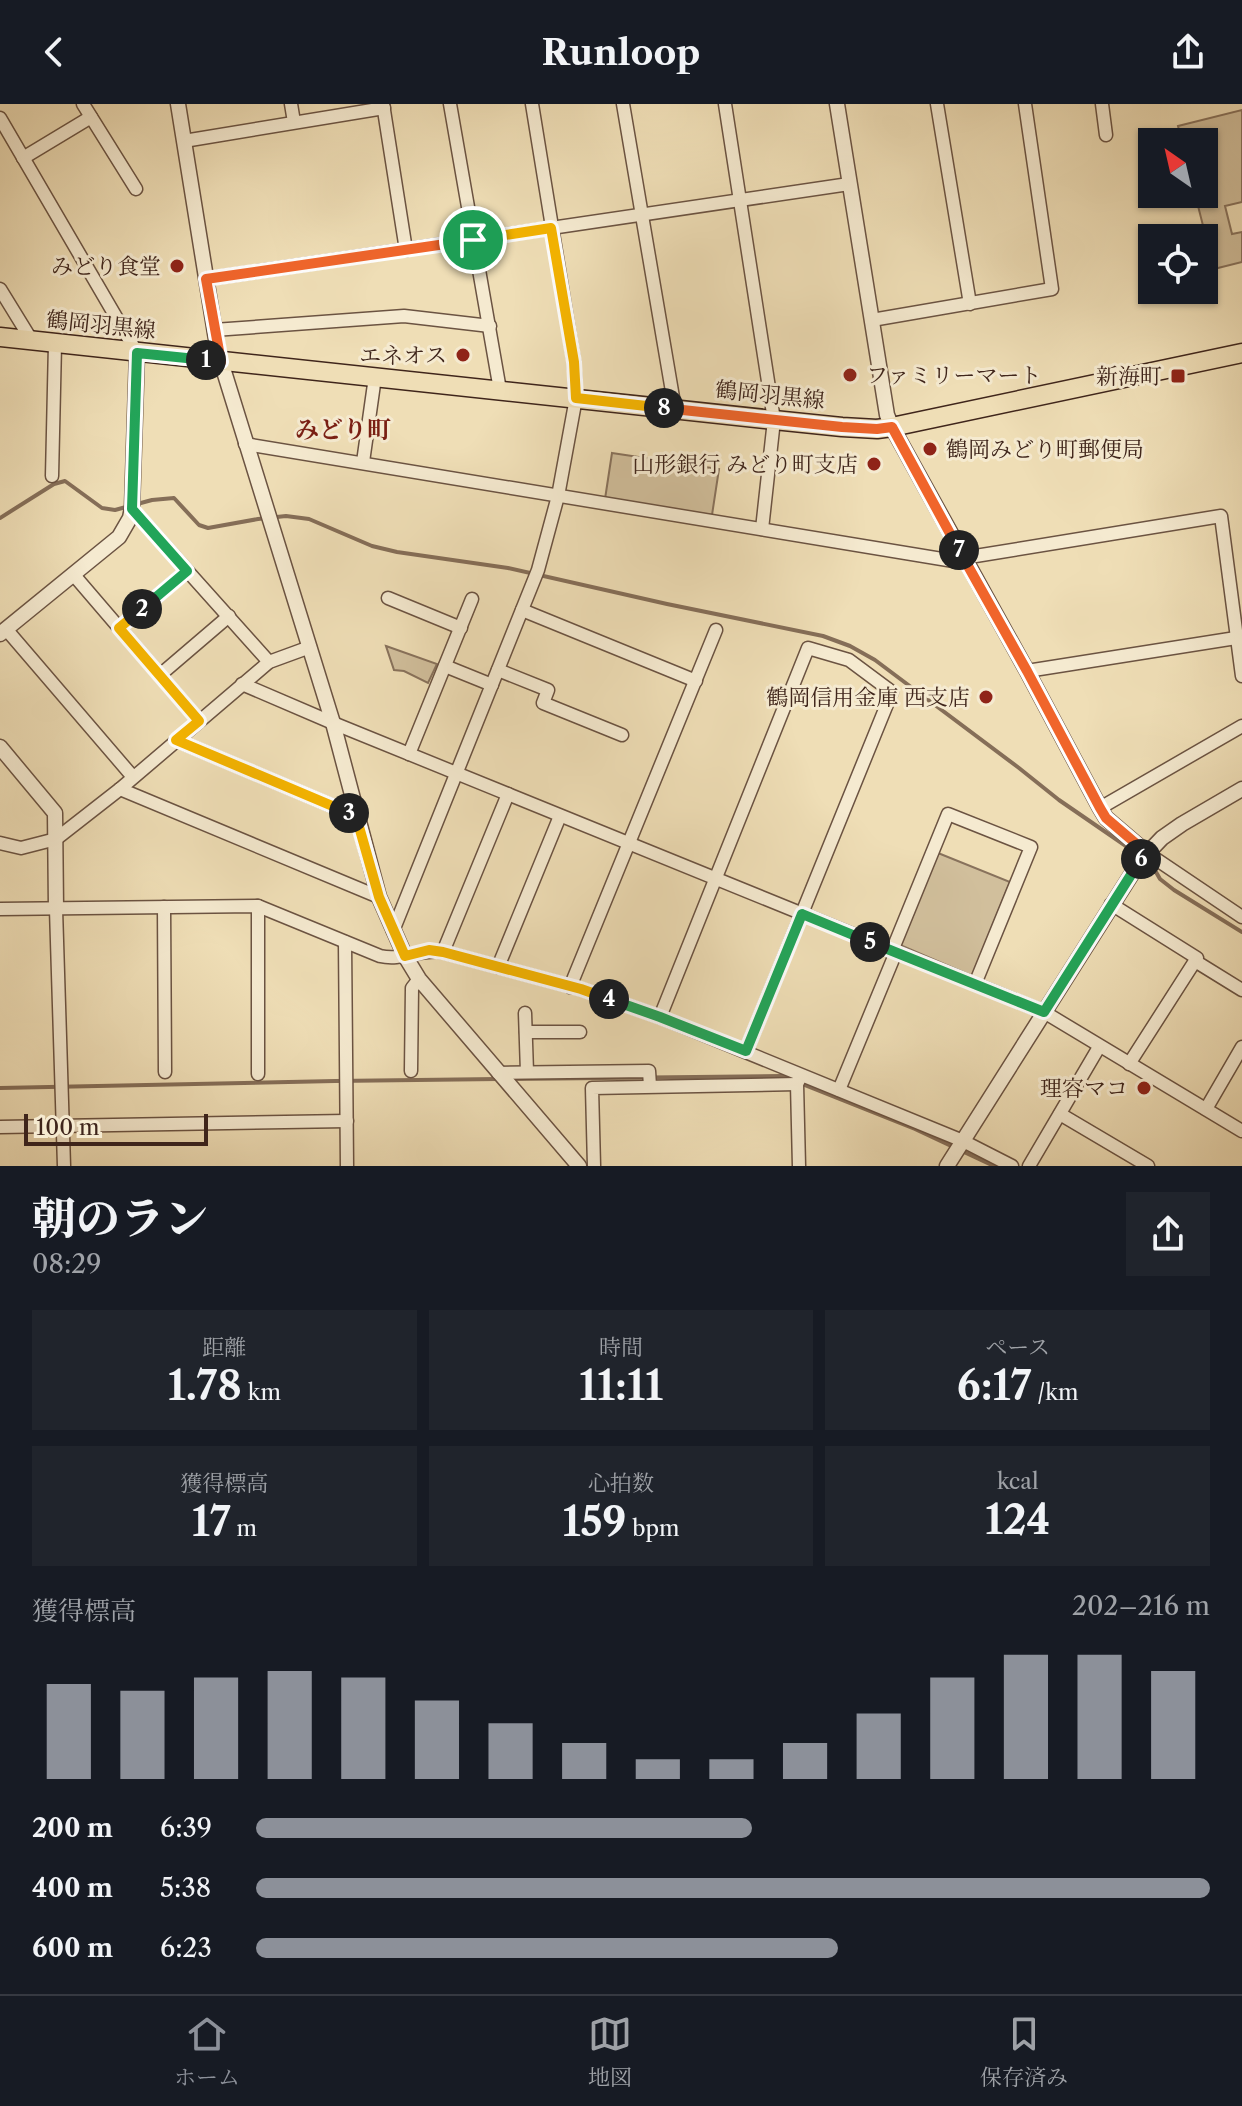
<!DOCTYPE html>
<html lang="ja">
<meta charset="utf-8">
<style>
:root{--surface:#171b24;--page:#20242c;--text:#f1f3f6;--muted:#9ea1a6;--line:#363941;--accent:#8c9099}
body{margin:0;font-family:"Libre Caslon Text","Noto Serif JP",serif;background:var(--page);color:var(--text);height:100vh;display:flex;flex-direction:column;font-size:30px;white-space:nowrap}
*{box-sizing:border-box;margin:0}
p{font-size:26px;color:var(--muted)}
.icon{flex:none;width:44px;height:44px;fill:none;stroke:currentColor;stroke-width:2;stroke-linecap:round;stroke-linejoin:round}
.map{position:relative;height:1062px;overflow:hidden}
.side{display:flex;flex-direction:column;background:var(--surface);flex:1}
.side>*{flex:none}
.needle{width:52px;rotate:326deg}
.fabs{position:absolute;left:1138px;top:24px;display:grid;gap:16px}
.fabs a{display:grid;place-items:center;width:80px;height:80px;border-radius:0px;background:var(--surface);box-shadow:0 2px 6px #0004;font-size:40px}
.scale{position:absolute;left:24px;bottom:20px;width:184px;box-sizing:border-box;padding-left:8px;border:4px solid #3f251b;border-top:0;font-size:22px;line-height:28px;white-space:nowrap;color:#3f251b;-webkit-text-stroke:6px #f5ead0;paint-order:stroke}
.pin{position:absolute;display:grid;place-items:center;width:68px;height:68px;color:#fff;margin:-34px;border:4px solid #fff;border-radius:50%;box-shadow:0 2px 8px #0007}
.km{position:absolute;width:40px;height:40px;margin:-20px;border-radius:50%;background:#222;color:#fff;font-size:22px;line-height:40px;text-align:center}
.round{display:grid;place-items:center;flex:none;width:84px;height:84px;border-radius:0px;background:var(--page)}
.headline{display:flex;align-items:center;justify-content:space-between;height:136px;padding:0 32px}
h1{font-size:44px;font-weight:800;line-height:60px}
.metrics{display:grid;grid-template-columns:repeat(3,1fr);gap:12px;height:136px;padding:8px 32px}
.metrics div{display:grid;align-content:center;border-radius:0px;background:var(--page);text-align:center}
.metrics b{font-size:40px;font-weight:800}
.metrics small{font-size:22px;font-weight:400}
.metrics p{font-size:22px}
.chart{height:224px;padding:16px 32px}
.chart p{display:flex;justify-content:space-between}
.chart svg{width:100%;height:144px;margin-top:8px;stroke:var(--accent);stroke-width:6}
ul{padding:0 32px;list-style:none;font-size:26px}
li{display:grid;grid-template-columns:128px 96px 1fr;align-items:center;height:60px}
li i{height:20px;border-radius:10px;background:var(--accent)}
header{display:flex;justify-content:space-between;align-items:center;height:104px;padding:0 32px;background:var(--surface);font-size:36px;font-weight:800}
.menu{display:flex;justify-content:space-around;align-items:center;height:112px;border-top:2px solid var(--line);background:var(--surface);font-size:22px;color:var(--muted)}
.menu a{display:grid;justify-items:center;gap:4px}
.menu .on{color:var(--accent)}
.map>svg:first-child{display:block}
.green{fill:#d1bf9c;stroke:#88725c;stroke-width:2}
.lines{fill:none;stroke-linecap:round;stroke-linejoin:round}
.stream{stroke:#856e58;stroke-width:4}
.minor-casing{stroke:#6b5342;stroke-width:15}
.tertiary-casing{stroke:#6b5342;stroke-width:17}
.primary-casing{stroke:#3f251b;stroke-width:21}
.minor{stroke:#f5ead0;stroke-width:12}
.tertiary{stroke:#f5ead0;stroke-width:14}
.primary{stroke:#efdeb6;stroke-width:18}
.split-1-casing{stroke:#fff;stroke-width:16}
.split-2-casing{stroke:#fff;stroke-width:16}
.split-3-casing{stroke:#fff;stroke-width:16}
.split-4-casing{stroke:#fff;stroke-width:16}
.split-5-casing{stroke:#fff;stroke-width:16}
.split-6-casing{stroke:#fff;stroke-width:16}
.split-7-casing{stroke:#fff;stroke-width:16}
.split-8-casing{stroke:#fff;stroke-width:16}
.split-9-casing{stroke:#fff;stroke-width:16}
.split-1{stroke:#f0652b;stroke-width:10}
.split-2{stroke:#22a559;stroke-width:10}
.split-3{stroke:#f5b400;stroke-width:10}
.split-4{stroke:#f5b400;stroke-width:10}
.split-5{stroke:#22a559;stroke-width:10}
.split-6{stroke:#22a559;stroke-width:10}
.split-7{stroke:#f0652b;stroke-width:10}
.split-8{stroke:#f0652b;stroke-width:10}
.split-9{stroke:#f5b400;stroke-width:10}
.poi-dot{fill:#8f2418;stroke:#f5ead0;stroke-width:3}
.labels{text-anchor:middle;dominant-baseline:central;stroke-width:6;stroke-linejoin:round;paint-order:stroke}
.poi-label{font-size:22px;fill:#3f251b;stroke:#f5ead0;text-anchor:end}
.street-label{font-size:22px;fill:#3f251b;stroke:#f5ead0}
.neighbourhood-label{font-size:24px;font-weight:bold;fill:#7a1f14;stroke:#f5ead0}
</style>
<header><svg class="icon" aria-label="back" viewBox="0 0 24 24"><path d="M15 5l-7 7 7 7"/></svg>Runloop<svg class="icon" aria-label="share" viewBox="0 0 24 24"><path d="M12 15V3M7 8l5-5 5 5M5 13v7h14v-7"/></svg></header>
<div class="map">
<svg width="1242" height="1062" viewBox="0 0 1242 1062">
<rect width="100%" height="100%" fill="#efdeb6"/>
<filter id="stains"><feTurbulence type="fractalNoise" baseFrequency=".0025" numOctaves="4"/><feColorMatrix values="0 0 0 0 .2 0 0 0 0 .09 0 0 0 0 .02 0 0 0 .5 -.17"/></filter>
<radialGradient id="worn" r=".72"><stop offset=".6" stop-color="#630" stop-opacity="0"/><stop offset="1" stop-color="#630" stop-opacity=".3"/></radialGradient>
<!-- green -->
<g class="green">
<path d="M1242 6V98L1225 102 1232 130 1242 128V158L1214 165 1195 90H1204V38H1182L1178 22Z"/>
<path d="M612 349 719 365 712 411 605 395Z"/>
<path d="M386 542 437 560 428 579 404 567 394 566Z"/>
<path d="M938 749 1010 778 972 872 900 841Z"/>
</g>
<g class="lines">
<!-- stream -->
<g class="stream">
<path d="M0 414 54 380 65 377 102 404 115 406 152 396 174 394 199 421 208 424 258 415 286 412 309 415 372 442 397 448 508 464 667 500 823 532 850 542 875 556 1019 664 1059 696 1139 751"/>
<path d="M1145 757 1156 768 1160 775 1174 786 1242 828"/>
<path d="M511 975 783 972 790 975"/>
<path d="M802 980 915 1025 994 1062"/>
<path d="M0 984 335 977 498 975"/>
</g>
<defs>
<g id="minor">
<path d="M83 0 136 85"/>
<path d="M291 0 294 18"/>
<path d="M383 0 406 146"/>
<path d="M450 0 500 286"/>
<path d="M623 0 675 305"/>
<path d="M725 0 774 316 762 425"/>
<path d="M937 0 970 200"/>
<path d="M1102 0 1106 31"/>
<path d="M0 14 137 249"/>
<path d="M184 37 384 4"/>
<path d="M23 54 91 13"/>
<path d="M206 175 849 80"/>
<path d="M0 185 32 237"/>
<path d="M872 216 1052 185 1025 0"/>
<path d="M214 226 404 212 490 222"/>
<path d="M245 340 966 459"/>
<path d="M363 358 375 273"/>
<path d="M52 372 55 240"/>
<path d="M132 405 269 558"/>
<path d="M963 454 1221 412 1242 572"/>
<path d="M73 470 199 617"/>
<path d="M388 494 461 524"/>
<path d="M522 506 696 577"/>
<path d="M119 524 187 467"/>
<path d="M6 525 133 673"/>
<path d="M445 562 492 581"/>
<path d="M498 566 548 586 543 599 622 631"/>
<path d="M1027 567 1236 534"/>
<path d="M160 571 229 512"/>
<path d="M242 580 333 619 1044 908 1242 1027"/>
<path d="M176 636 356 712"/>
<path d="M409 650 472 495"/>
<path d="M120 685 379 793"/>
<path d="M1100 704 1242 622"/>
<path d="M0 739 21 744 56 735 120 685 269 558 310 543"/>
<path d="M1147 749 1242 813"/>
<path d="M1111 800 1197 854 1195 857 1242 886"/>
<path d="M164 803 165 968"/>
<path d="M0 805 258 802 380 852C402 857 419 845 443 848L581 885 660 913 963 1037 1012 1062"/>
<path d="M56 805 64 1062"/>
<path d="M393 827 538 466 558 392 576 294 574 258 532 0"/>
<path d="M345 838 347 1062"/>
<path d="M892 847 948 710 1031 743 975 880"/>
<path d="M443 848 508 690"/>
<path d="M498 863 560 712"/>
<path d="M570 883 716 526"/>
<path d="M525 909 527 968"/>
<path d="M660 913 808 544 849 556 892 588 746 947"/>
<path d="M526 928H580"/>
<path d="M1129 960 1195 857"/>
<path d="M411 967 412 884 419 875"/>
<path d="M498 969 649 967 650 982"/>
<path d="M258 970V802"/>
<path d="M839 986 896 848"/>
<path d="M1206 1005 1242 943"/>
<path d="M1060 1010 1148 1062"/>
<path d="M0 1023 347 1017"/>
<path d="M594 1062 592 984 797 980"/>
<path d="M799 1062 797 980 800 974"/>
<path d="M1029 1062 1099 943"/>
</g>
<g id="tertiary">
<path d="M178 0 218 248 333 619 379 793 405 852 419 875 579 1062"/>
<path d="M837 0 887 311 892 323 1027 567 1100 704 1106 714 1147 749"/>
<path d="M0 530 119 433 130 414 132 404 137 249"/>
<path d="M0 643 55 709 56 805"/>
<path d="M947 1062 1140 757 1162 734 1182 720 1242 685"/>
</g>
<path id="primary" d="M0 233 774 316 842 323 877 325 892 323 1242 249"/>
</defs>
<!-- minor casing -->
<use href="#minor" class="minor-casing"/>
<!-- tertiary casing -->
<use href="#tertiary" class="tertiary-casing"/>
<!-- primary casing -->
<use href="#primary" class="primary-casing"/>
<!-- minor -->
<use href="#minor" class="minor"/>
<!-- tertiary -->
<use href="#tertiary" class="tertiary"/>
<!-- primary -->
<use href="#primary" class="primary"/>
</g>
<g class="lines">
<defs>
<path id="split-1" d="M206 256 221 258 206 175 473 136"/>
<path id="split-2" d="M142 505 187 467 132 405 137 249 206 256"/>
<path id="split-3" d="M142 505 119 524 199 617 176 636 349 709"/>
<path id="split-4" d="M349 709 356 712 379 793 405 852 429 846 443 848 581 885 609 895"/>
<path id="split-5" d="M609 895 660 913 746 947 802 810 870 838"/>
<path id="split-6" d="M870 838 1044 908 1141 755"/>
<path id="split-7" d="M959 446 1027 567 1100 704 1106 714 1147 749 1141 755"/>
<path id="split-8" d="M664 304 842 323 877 325 892 323 959 446"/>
<path id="split-9" d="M473 136 551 124 574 258 576 294 664 304"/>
</defs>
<!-- split-1 casing -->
<use href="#split-1" class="split-1-casing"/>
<!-- split-2 casing -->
<use href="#split-2" class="split-2-casing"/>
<!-- split-3 casing -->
<use href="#split-3" class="split-3-casing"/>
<!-- split-4 casing -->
<use href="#split-4" class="split-4-casing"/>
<!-- split-5 casing -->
<use href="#split-5" class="split-5-casing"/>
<!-- split-6 casing -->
<use href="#split-6" class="split-6-casing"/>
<!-- split-7 casing -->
<use href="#split-7" class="split-7-casing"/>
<!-- split-8 casing -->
<use href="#split-8" class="split-8-casing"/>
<!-- split-9 casing -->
<use href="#split-9" class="split-9-casing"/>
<!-- split-1 -->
<use href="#split-1" class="split-1"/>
<!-- split-2 -->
<use href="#split-2" class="split-2"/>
<!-- split-3 -->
<use href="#split-3" class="split-3"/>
<!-- split-4 -->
<use href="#split-4" class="split-4"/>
<!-- split-5 -->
<use href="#split-5" class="split-5"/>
<!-- split-6 -->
<use href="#split-6" class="split-6"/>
<!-- split-7 -->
<use href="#split-7" class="split-7"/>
<!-- split-8 -->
<use href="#split-8" class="split-8"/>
<!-- split-9 -->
<use href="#split-9" class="split-9"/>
</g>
<!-- markers -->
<g class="poi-dot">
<circle cx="177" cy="162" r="8"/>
<circle cx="463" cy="251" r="8"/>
<circle cx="850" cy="271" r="8"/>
<rect x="1170" y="264" width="16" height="16" rx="4"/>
<circle cx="930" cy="345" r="8"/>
<circle cx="874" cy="360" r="8"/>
<circle cx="986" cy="593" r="8"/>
<circle cx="1144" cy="984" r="8"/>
</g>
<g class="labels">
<!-- poi labels -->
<g class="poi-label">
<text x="161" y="162">みどり食堂</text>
<text x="447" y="251">エネオス</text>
<text x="866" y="271" text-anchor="start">ファミリーマート</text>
<text x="1162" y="272">新海町</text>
<text x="946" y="345" text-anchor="start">鶴岡みどり町郵便局</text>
<text x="858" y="360">山形銀行 みどり町支店</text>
<text x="970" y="593">鶴岡信用金庫 西支店</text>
<text x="1128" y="984">理容マコ</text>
</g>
<!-- street labels -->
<g class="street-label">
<text transform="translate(101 221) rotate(6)">鶴岡羽黒線</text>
<text transform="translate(770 291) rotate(6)">鶴岡羽黒線</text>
</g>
<!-- neighbourhood labels -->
<g class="neighbourhood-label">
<text x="343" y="325">みどり町</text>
</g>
</g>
<rect width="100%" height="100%" filter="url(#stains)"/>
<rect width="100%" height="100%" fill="url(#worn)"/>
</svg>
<div class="fabs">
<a><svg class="needle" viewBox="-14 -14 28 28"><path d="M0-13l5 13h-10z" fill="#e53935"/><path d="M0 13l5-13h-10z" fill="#9ea1a6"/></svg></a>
<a><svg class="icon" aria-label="locate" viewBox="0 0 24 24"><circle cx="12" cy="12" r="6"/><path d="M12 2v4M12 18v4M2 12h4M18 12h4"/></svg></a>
</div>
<div class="scale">100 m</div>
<div class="pin" style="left:473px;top:136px;background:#1e9e55"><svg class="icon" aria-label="arrive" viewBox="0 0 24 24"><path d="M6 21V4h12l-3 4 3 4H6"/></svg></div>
<b class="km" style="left:206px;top:256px">1</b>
<b class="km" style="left:142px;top:505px">2</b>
<b class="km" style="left:349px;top:709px">3</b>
<b class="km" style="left:609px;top:895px">4</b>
<b class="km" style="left:870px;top:838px">5</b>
<b class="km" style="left:1141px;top:755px">6</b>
<b class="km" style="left:959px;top:446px">7</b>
<b class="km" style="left:664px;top:304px">8</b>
</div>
<section class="side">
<div class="headline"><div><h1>朝のラン</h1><p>08:29</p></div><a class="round"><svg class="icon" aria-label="share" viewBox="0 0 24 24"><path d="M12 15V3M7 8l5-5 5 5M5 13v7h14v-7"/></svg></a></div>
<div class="metrics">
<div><p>距離</p><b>1.78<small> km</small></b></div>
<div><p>時間</p><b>11:11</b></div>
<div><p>ペース</p><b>6:17<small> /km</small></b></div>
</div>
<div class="metrics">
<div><p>獲得標高</p><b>17<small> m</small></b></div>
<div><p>心拍数</p><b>159<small> bpm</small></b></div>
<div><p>kcal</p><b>124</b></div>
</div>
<div class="chart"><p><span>獲得標高</span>202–216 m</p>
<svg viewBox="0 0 160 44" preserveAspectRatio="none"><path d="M5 44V15M15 44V17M25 44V13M35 44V11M45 44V13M55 44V20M65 44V27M75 44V33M85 44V38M95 44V38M105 44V33M115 44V24M125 44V13M135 44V6M145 44V6M155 44V11"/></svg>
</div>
<ul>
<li><b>200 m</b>6:39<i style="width:52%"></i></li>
<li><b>400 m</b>5:38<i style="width:100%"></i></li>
<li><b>600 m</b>6:23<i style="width:61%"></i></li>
</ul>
</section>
<nav class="menu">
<a class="on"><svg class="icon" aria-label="home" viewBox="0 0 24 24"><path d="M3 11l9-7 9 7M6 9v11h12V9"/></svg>ホーム</a>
<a><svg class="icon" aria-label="map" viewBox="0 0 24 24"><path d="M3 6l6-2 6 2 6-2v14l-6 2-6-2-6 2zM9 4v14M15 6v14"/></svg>地図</a>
<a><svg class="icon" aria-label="saved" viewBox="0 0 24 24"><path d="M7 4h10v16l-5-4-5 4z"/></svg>保存済み</a>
</nav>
